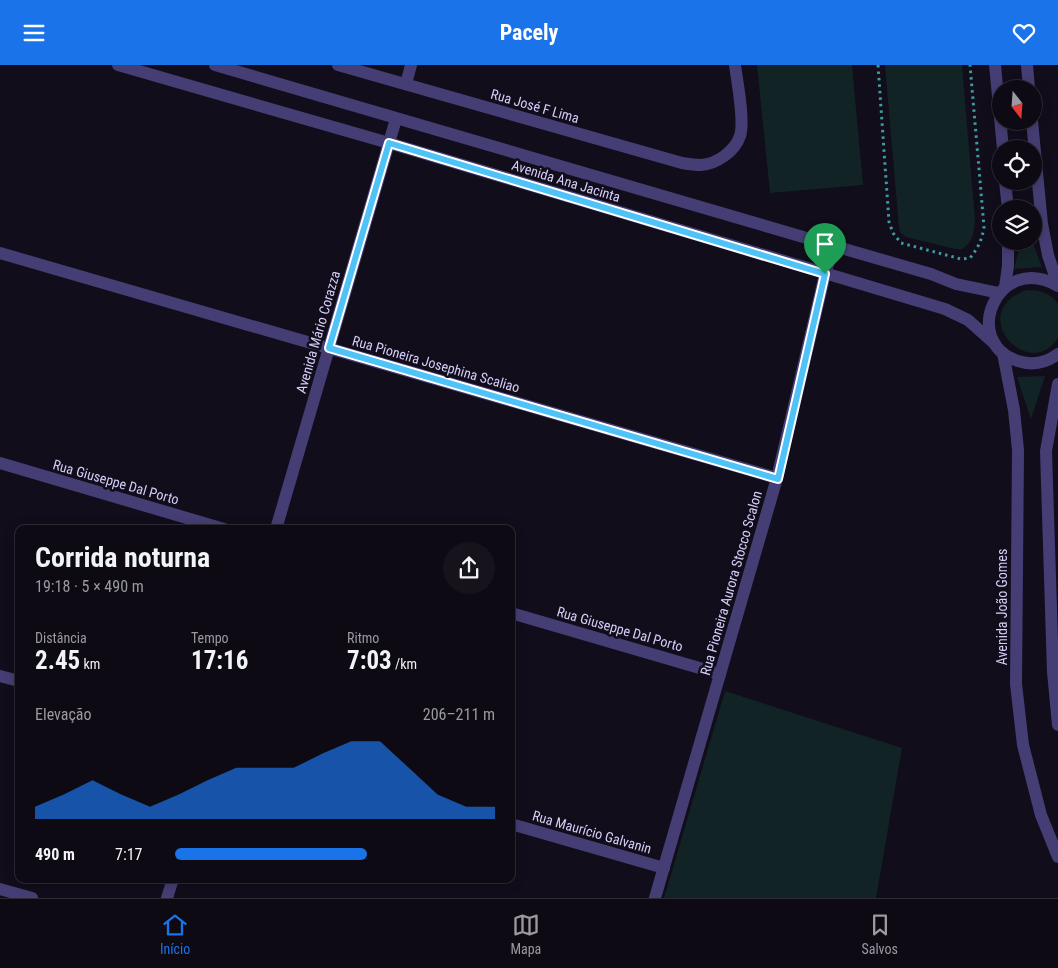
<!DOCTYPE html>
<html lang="pt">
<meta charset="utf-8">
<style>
:root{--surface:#0d0a14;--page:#16131d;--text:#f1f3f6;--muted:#9a9aa0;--line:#2d2b34;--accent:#1a73e8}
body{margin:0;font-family:"Roboto Condensed",sans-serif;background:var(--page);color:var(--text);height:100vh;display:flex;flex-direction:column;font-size:19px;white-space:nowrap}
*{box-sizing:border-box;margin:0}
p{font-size:16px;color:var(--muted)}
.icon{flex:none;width:28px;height:28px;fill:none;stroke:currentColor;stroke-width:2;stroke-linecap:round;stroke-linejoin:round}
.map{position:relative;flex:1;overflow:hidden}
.panel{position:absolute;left:15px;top:460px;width:500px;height:358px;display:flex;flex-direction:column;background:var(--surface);border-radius:10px;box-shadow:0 2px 12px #0003,0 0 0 1px var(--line)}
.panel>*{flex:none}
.needle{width:32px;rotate:163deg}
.tools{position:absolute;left:992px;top:15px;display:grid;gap:10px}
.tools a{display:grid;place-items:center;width:50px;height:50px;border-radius:50%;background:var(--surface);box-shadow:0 2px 12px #0003,0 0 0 1px var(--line);font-size:25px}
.pin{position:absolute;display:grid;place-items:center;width:42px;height:42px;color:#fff;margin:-51px -21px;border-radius:50% 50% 50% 0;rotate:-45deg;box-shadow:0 0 5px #0007}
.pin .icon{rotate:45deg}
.round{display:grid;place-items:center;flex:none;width:52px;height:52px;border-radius:26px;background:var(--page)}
.headline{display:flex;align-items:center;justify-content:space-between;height:85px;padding:0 20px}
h1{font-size:28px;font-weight:700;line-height:38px}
.stats{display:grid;grid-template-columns:repeat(3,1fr);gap:8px;height:85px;padding:5px 20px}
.stats div{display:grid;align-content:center}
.stats b{font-size:25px;font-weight:700}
.stats small{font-size:14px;font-weight:400}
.stats p{font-size:14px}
.chart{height:140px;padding:10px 20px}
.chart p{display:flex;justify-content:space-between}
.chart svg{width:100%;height:90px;margin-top:5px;fill:var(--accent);opacity:.7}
ul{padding:0 20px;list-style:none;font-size:16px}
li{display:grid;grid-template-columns:80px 60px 1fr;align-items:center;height:38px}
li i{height:12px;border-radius:6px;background:var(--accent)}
header{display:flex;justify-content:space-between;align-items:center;height:65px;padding:0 20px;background:var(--accent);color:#fff;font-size:22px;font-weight:700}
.tabs{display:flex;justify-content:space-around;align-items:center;height:70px;border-top:1px solid var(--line);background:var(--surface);font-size:14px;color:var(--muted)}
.tabs a{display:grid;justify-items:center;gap:2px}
.tabs .current{color:var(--accent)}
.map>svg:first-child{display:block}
.green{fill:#112324}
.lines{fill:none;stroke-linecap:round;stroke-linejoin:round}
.path{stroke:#3c9c9e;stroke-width:3;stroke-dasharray:2.5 4;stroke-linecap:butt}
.minor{stroke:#453e74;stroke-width:12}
.route-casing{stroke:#fff;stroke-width:10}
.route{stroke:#4fc3f7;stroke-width:6}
.labels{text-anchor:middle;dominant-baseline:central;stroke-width:5;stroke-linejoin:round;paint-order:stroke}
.street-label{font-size:14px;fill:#d6cef8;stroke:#110d1b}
</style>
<header><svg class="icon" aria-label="menu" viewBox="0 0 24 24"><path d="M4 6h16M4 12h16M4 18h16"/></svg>Pacely<svg class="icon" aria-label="heart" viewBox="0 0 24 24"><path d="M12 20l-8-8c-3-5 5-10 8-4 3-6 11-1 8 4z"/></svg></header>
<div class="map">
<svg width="1058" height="833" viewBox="0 0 1058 833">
<rect width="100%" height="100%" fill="#110d1b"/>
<!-- green -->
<g class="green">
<path d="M757 0H852L863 120 770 128Z"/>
<path d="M885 0H962L975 155C974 168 973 177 962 184H955L906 172 901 168 899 163Z"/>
<path d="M1021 176H1032L1042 202 1014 204Z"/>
<path d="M1027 225C1040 225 1051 228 1058 239V273C1028 319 964 246 1027 225Z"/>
<path d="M1045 311 1031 354 1017 312Z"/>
<path d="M725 626 902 683 876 833H664Z"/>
</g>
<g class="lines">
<!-- path -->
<path class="path" d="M878 0 889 157 893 168 901 178 961 194 970 193C978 183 982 175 984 162L970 0"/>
<!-- minor -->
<g class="minor">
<path d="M118 0 389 78 945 244 968 255 995 279"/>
<path d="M215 0 834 181 931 209 956 219 999 228"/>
<path d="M338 0 682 98C688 99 695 100 701 100 717 99 735 86 740 71 745 56 737 16 735 0"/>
<path d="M995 0 1003 84"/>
<path d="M1027 0 1029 24"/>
<path d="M406 19 411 0"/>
<path d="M1032 56 1042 159 1048 190 1058 220"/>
<path d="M1005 116 1008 144"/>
<path d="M0 188 777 413"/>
<path d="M1058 221C997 186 960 278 1018 296 1033 301 1046 298 1058 289"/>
<path d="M1005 222 1008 201V176"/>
<path d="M1003 288 1014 345 1018 385 1016 619 1023 680 1041 750 1058 792"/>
<path d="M1058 319 1046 386 1053 607 1058 660"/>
<path d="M0 398 224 464"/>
<path d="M276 464 396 54"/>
<path d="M511 548 720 609"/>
<path d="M0 611 19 616"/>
<path d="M511 759 664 803"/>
<path d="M0 824 32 833"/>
<path d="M167 833 173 814"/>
<path d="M655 833 777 413 825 209 834 181"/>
</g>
</g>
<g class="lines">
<defs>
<path id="route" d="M389 78 825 209 778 414 329 283Z"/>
</defs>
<!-- route casing -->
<use href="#route" class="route-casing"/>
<!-- route -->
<use href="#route" class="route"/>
</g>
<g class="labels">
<!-- street labels -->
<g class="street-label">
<text transform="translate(535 41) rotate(16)">Rua José F Lima</text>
<text transform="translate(566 116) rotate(17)">Avenida Ana Jacinta</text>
<text transform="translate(318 267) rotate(-74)">Avenida Mário Corazza</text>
<text transform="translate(436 299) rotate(16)">Rua Pioneira Josephina Scaliao</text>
<text transform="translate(116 417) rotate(16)">Rua Giuseppe Dal Porto</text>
<text transform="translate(731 518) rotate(-74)">Rua Pioneira Aurora Stocco Scalon</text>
<text transform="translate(1002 542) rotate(-90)">Avenida João Gomes</text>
<text transform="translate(620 564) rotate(16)">Rua Giuseppe Dal Porto</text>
<text transform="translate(592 767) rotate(16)">Rua Maurício Galvanin</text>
</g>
</g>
</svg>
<div class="tools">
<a><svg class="needle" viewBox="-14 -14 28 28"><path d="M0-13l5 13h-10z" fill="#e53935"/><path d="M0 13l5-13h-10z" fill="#9a9aa0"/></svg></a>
<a><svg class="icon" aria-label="locate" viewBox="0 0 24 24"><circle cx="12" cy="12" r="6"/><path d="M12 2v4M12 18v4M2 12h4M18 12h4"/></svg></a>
<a><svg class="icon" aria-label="layers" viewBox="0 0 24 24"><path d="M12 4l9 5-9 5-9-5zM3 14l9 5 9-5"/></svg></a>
</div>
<div class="pin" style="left:825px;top:209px;background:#1e9e55"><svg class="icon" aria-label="arrive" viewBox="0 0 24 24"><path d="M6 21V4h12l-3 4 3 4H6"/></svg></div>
<section class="panel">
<div class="headline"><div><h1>Corrida noturna</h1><p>19:18 · 5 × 490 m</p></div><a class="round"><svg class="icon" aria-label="share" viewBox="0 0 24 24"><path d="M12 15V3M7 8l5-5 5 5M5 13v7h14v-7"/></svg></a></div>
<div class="stats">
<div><p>Distância</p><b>2.45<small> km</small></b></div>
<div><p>Tempo</p><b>17:16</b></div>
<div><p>Ritmo</p><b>7:03<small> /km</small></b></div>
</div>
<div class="chart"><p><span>Elevação</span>206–211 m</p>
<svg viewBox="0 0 160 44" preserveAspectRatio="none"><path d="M0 44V38L10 32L20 25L30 32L40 38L50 32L60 25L70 19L80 19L90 19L100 12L110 6L120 6L130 19L140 32L150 38L160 38V44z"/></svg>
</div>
<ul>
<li><b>490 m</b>7:17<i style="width:60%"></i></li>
</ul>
</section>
</div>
<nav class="tabs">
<a class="current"><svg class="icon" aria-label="home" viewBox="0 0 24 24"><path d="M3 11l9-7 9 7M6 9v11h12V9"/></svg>Início</a>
<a><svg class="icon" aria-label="map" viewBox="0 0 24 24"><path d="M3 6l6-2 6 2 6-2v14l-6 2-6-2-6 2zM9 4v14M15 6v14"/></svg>Mapa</a>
<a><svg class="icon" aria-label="saved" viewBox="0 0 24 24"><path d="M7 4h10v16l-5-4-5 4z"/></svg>Salvos</a>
</nav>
